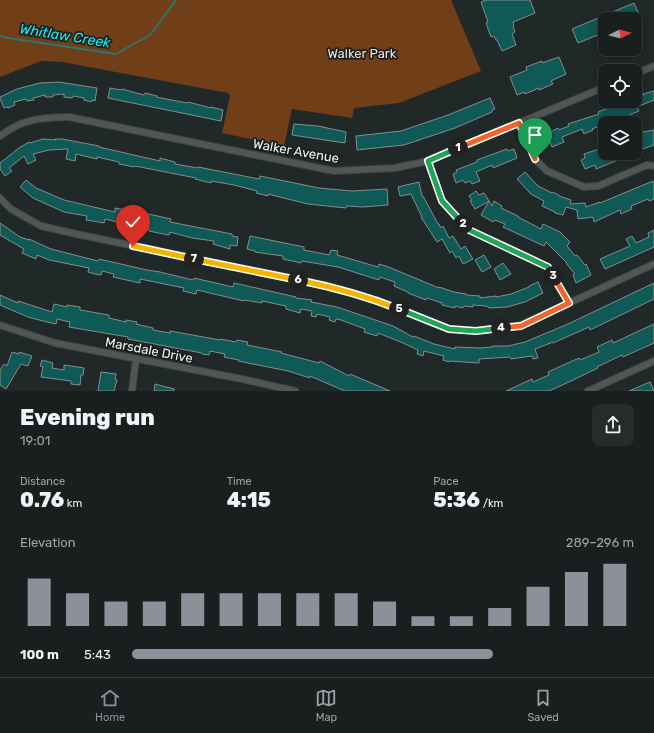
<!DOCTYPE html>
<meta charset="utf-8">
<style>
:root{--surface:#191e1e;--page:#262b2b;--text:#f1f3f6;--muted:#9fa2a4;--line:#373c3c;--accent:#8c9099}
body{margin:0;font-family:Rubik,sans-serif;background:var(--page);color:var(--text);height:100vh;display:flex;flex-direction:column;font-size:15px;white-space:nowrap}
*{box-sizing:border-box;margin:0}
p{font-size:13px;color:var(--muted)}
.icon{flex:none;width:22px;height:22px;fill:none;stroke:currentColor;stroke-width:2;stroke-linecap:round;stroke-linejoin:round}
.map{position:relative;height:391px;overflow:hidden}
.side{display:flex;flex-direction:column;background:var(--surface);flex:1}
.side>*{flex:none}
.needle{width:26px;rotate:84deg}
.buttons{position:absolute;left:598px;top:12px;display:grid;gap:8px}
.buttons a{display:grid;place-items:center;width:44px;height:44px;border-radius:8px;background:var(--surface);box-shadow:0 2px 10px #0003,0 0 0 1px var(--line);font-size:20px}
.pin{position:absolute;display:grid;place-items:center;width:34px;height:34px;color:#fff;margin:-41px -17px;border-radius:50% 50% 50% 0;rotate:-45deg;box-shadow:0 0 4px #0007}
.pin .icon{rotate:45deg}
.km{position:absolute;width:20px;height:20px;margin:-10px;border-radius:50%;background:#222;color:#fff;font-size:11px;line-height:20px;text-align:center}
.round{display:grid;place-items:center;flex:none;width:42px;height:42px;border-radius:8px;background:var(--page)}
.headline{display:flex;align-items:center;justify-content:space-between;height:68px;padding:0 20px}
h1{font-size:22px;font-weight:800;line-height:30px}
.figures{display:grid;grid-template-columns:repeat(3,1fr);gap:6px;height:68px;padding:4px 20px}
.figures div{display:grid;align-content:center}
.figures b{font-size:20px;font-weight:800}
.figures small{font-size:11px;font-weight:400}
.figures p{font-size:11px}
.chart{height:112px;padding:8px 20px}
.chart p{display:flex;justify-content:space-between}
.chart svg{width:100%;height:72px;margin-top:4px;stroke:var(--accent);stroke-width:6}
ul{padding:0 20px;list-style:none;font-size:13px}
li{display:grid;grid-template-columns:64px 48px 1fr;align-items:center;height:30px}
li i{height:10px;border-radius:5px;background:var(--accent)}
.menu{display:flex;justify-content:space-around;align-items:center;height:56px;border-top:1px solid var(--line);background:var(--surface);font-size:11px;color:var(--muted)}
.menu a{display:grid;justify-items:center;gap:2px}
.menu .current{color:var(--accent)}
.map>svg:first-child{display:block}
.green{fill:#713f17}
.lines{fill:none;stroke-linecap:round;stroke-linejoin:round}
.stream{stroke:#317471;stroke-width:2}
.building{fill:#0f5957;stroke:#858d8d}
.minor-casing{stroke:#3e4343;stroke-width:8}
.minor{stroke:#4f5756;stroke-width:6}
.split-1-casing{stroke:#fff;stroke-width:8}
.split-2-casing{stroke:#fff;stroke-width:8}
.split-3-casing{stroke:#fff;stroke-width:8}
.split-4-casing{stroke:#fff;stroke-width:8}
.split-5-casing{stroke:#fff;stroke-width:8}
.split-6-casing{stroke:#fff;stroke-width:8}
.split-7-casing{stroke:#fff;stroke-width:8}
.split-8-casing{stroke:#fff;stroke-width:8}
.split-1{stroke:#f0652b;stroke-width:5}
.split-2{stroke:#22a559;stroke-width:5}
.split-3{stroke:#22a559;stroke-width:5}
.split-4{stroke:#f0652b;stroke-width:5}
.split-5{stroke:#22a559;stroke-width:5}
.split-6{stroke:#f5b400;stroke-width:5}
.split-7{stroke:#f5b400;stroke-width:5}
.split-8{stroke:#f5b400;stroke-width:5}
.labels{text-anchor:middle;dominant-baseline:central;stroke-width:3.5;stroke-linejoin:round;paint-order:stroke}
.park-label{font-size:13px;fill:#f2ded1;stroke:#181f1e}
.street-label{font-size:13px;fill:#f1f5f5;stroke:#181f1e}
.water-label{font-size:14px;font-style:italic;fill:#22ece6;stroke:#181f1e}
</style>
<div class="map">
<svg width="654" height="391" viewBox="0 0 654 391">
<rect width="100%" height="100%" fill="#212828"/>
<!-- green -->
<path class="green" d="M0 0H451L481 71 399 103 354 108 352 118 292 109 284 146 222 133 230 96 228 93 62 62 41 61 0 77Z"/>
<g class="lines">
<!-- stream -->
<path class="stream" d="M0 36 8 38 116 54 150 35 176 0"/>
</g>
<!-- building -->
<g class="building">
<path d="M486 0H530L535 13 513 22 514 25 513 26 515 32 512 34 516 45 502 51 497 40H496L494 36 491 37 486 23 488 22 481 2Z"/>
<path d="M634 3 641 19H605V32L578 43 572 29Z"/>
<path d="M559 57 566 74 551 81 553 84 539 90V88L525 94 524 92 517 95 510 77 527 70 526 67 542 61V63Z"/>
<path d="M59 82 97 88 95 101 92 100 91 102 84 100V98L73 96 72 98 64 97V94L53 95V97H45V95L33 98 34 100 27 101 26 99 14 102 15 105 8 108V107L4 108 0 98V97L17 89 40 83Z"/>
<path d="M110 88 121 90 122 89 144 95 145 93 157 96 156 97 187 103 188 102 211 108V107L223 110 221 121 108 98Z"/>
<path d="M654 91V100L637 107 639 111 615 121 613 117 601 122 602 125 592 129 593 130 584 134 582 129 562 137 564 142 552 147 549 139 552 138 550 132 558 128 559 130 569 126 568 124 574 122 599 114 598 112 626 101H638L637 98 644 95 643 94Z"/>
<path d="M490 98 495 109 492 110V112L455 128 404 145 357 150 356 136 401 131 448 115Z"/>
<path d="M294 124 318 126 346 132 345 143 292 135Z"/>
<path d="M642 130 643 132 654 130V145L637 151 635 145V143L638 141 635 133Z"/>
<path d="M43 139 56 140 55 139H62L99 146V147L160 161V158L175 162V164L198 168V167L259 179 260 176 319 188 352 191 387 189 388 205 363 207 347 206 346 208 308 204 268 194V196L256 193 257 191 234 185 211 181V183L195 179 196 178 135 166 134 167 119 164V162L97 157V159L76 154 75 161 66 159 68 149 49 150 33 154 36 160 28 164 24 156 9 168 12 171 5 176 0 169V163L19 148 29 142 30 143Z"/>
<path d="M605 147V153H635L596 169 595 165 585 169 581 160 585 158 584 154Z"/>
<path d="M507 149 508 151 514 149 517 158 493 168 492 165 476 172 480 181 472 184 470 181 465 183 463 180 456 183 453 174 457 172 456 170 477 162V160Z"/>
<path d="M525 172 538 186 552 193V192L559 195V196L571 200 570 204 585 203 586 207 600 202V203L653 181 654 184V199L649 201 648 199 631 206 632 209 621 214 620 210 594 222 593 217 578 219 577 210 566 207 563 215 555 213V212L542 206 544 201 531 194 517 179Z"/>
<path d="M26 180 36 188 64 200 115 212V208L144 213 171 219 170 222 232 234V236L238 237 237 246 230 245V249L213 244 214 241 192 238 170 232V234L168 235 149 231V228L133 225V226L105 219 104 223 86 220 87 216 64 212 33 198 20 187Z"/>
<path d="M419 182 422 196H423L438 224H439L441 228 443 226 449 238 453 236 461 249 465 246 473 259 463 264 459 256 456 258 452 251 450 253 442 239 437 242 421 217H422L411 194 400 196 398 187Z"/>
<path d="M476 191 479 195 484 193 489 201 475 209 470 201 472 200 469 196Z"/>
<path d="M489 201 492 206 494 201 502 206 501 208 518 216V217L541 229 543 224 560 232 570 242 567 246 575 256 577 255 585 265 586 264 591 275 576 283 573 275 575 274 566 263H567L546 242 544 246 503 227 505 224 495 220 493 222 481 215Z"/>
<path d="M0 223 20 237 29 240V239L51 249 98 261 99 259 147 270 160 272 193 280 194 278 233 287 234 283 296 297V298L312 300 311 302 337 307 393 326 413 337 414 336 434 344 455 349V347L480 348 492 347V346H508L525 342 568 324 654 283V299L590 330 589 327 553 343V342L535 349 538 358 533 359 532 356 511 359 510 357 479 359V363L449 361V362L443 360 444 356 424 351 423 356 417 354 418 350 403 343 378 333 377 336 364 332 365 329 341 320 336 319 335 322 329 320 330 317 317 314 316 317 311 316 312 311 301 309 300 313 286 309V306L262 301V303L245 300 244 301 197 290 196 294 183 291 184 288 140 279V283L113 277 114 274 102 271 101 275 95 274 88 272 89 268 49 260 37 255 36 259 22 253 24 249 0 235Z"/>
<path d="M654 230V247L605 269 600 259 630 246 626 239 632 236 636 243 649 237 648 233Z"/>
<path d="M250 236 304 247V250L329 255 331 250 338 251 337 255 378 267 379 264 386 266 439 288V287L454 292 466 294V295L480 296V298L496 296V297L511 294 529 287V286L538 282 543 293 525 302 507 307 489 308V307L486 306 473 305V307L464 306 463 308 455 306V308L442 305V303L427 298 426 300 408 293V292L394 286 395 282 380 277 379 280 338 267 302 261 301 263 283 259V256L255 252V251L247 249Z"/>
<path d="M484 255 491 267 482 272 475 260Z"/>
<path d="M503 263 511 274 500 280 494 269Z"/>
<path d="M0 295 18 303V301L52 312 54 304 67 307V305L80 307V310L109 315V318L126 322V320L137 322 136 324 153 328V330L170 333V331L220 340V339L236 342 237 340 248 342 247 345 282 352 281 353 319 363 320 361 349 376 350 374 390 391H345L310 376V378L288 371 238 361 239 360 224 357 225 354 210 351 209 355 202 354V353L128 339V337L69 327 70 322 57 319 56 324 43 321 28 317 0 305Z"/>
<path d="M654 324V343L623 357 622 355 597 367 598 368 571 381 549 391H506L532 379 533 382 549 375 548 372 579 358 580 360 599 352 597 347 612 340 613 343Z"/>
<path d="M12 352 19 354V352L32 356 28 366 21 364 6 389 0 385V370L4 364 7 366Z"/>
<path d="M42 360 53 363 52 368 64 370V365L84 368 83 375H81L80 385 71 384V381L41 377 43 367 40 366Z"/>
<path d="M101 372 116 374 115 379 117 380 114 391H98Z"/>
<path d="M650 382 654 391H629Z"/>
<path d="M155 384 174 389V391H154Z"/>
</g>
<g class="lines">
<defs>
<g id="minor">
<path d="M635 74 654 66"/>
<path d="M519 123 535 159 547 171 584 187 598 186 647 165 654 166"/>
<path d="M0 136C24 118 41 118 69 117L334 171 395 168 428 161 605 87"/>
<path d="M428 161 442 201 467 229 548 267 569 303"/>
<path d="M0 198 11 209 41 226 81 235 329 286 379 301 449 329 475 331 521 325 654 264"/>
<path d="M0 325 55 343 242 379 295 391"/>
<path d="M132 391 136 359"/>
<path d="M588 391 654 361"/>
</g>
</defs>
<!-- minor casing -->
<use href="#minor" class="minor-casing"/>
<!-- minor -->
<use href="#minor" class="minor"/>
</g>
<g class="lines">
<defs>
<path id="split-1" d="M458 148 519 123 535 159"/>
<path id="split-2" d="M458 148 428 161 442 201 463 224"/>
<path id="split-3" d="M463 224 467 229 548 267 553 276"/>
<path id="split-4" d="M501 328 521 326 569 303 553 276"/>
<path id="split-5" d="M399 309 449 329 476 331 501 328"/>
<path id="split-6" d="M298 280C333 287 366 296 399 309"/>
<path id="split-7" d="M194 259 298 280"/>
<path id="split-8" d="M133 246 194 259"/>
</defs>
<!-- split-1 casing -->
<use href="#split-1" class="split-1-casing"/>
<!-- split-2 casing -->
<use href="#split-2" class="split-2-casing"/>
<!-- split-3 casing -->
<use href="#split-3" class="split-3-casing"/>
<!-- split-4 casing -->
<use href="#split-4" class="split-4-casing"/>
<!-- split-5 casing -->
<use href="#split-5" class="split-5-casing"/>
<!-- split-6 casing -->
<use href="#split-6" class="split-6-casing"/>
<!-- split-7 casing -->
<use href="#split-7" class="split-7-casing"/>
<!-- split-8 casing -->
<use href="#split-8" class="split-8-casing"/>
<!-- split-1 -->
<use href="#split-1" class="split-1"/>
<!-- split-2 -->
<use href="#split-2" class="split-2"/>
<!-- split-3 -->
<use href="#split-3" class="split-3"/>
<!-- split-4 -->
<use href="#split-4" class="split-4"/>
<!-- split-5 -->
<use href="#split-5" class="split-5"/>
<!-- split-6 -->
<use href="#split-6" class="split-6"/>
<!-- split-7 -->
<use href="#split-7" class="split-7"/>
<!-- split-8 -->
<use href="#split-8" class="split-8"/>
</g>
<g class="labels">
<!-- park labels -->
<g class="park-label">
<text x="362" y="53">Walker Park</text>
</g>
<!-- street labels -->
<g class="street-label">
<text transform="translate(296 151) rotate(10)">Walker Avenue</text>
<text transform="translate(149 350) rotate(11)">Marsdale Drive</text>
</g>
<!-- water labels -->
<g class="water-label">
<text transform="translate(65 36) rotate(9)">Whitlaw Creek</text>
</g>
</g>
</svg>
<div class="buttons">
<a><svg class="needle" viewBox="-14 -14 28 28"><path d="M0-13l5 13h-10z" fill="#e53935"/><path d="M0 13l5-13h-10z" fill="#9fa2a4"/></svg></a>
<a><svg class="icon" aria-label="locate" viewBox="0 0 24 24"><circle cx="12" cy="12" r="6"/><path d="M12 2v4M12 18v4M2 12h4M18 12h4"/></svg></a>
<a><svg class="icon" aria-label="layers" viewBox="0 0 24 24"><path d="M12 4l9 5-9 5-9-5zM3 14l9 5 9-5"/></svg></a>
</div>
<div class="pin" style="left:535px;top:159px;background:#1e9e55"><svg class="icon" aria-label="arrive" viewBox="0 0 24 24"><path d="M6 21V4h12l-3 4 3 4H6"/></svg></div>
<div class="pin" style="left:133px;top:246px;background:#d93025"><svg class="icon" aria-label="check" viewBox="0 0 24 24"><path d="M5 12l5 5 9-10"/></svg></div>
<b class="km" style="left:458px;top:148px">1</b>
<b class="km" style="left:463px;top:224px">2</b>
<b class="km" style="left:553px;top:276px">3</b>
<b class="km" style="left:501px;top:328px">4</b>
<b class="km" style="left:399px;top:309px">5</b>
<b class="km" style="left:298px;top:280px">6</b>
<b class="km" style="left:194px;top:259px">7</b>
</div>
<section class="side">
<div class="headline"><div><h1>Evening run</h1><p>19:01</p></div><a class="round"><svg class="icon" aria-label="share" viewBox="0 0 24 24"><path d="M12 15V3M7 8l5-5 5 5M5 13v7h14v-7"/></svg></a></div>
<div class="figures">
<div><p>Distance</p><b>0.76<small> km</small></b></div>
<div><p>Time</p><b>4:15</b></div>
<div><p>Pace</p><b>5:36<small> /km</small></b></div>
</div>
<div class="chart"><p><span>Elevation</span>289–296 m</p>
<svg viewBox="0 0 160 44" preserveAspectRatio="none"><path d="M5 44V15M15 44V24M25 44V29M35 44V29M45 44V24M55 44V24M65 44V24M75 44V24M85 44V24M95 44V29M105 44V38M115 44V38M125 44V33M135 44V20M145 44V11M155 44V6"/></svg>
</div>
<ul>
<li><b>100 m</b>5:43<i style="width:72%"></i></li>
</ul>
</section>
<nav class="menu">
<a class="current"><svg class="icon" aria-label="home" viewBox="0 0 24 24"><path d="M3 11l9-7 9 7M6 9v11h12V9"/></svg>Home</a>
<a><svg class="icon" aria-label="map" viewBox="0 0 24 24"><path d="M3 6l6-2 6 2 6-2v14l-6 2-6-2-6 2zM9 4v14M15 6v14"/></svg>Map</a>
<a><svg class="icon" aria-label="saved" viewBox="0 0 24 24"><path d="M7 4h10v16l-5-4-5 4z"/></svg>Saved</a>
</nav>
